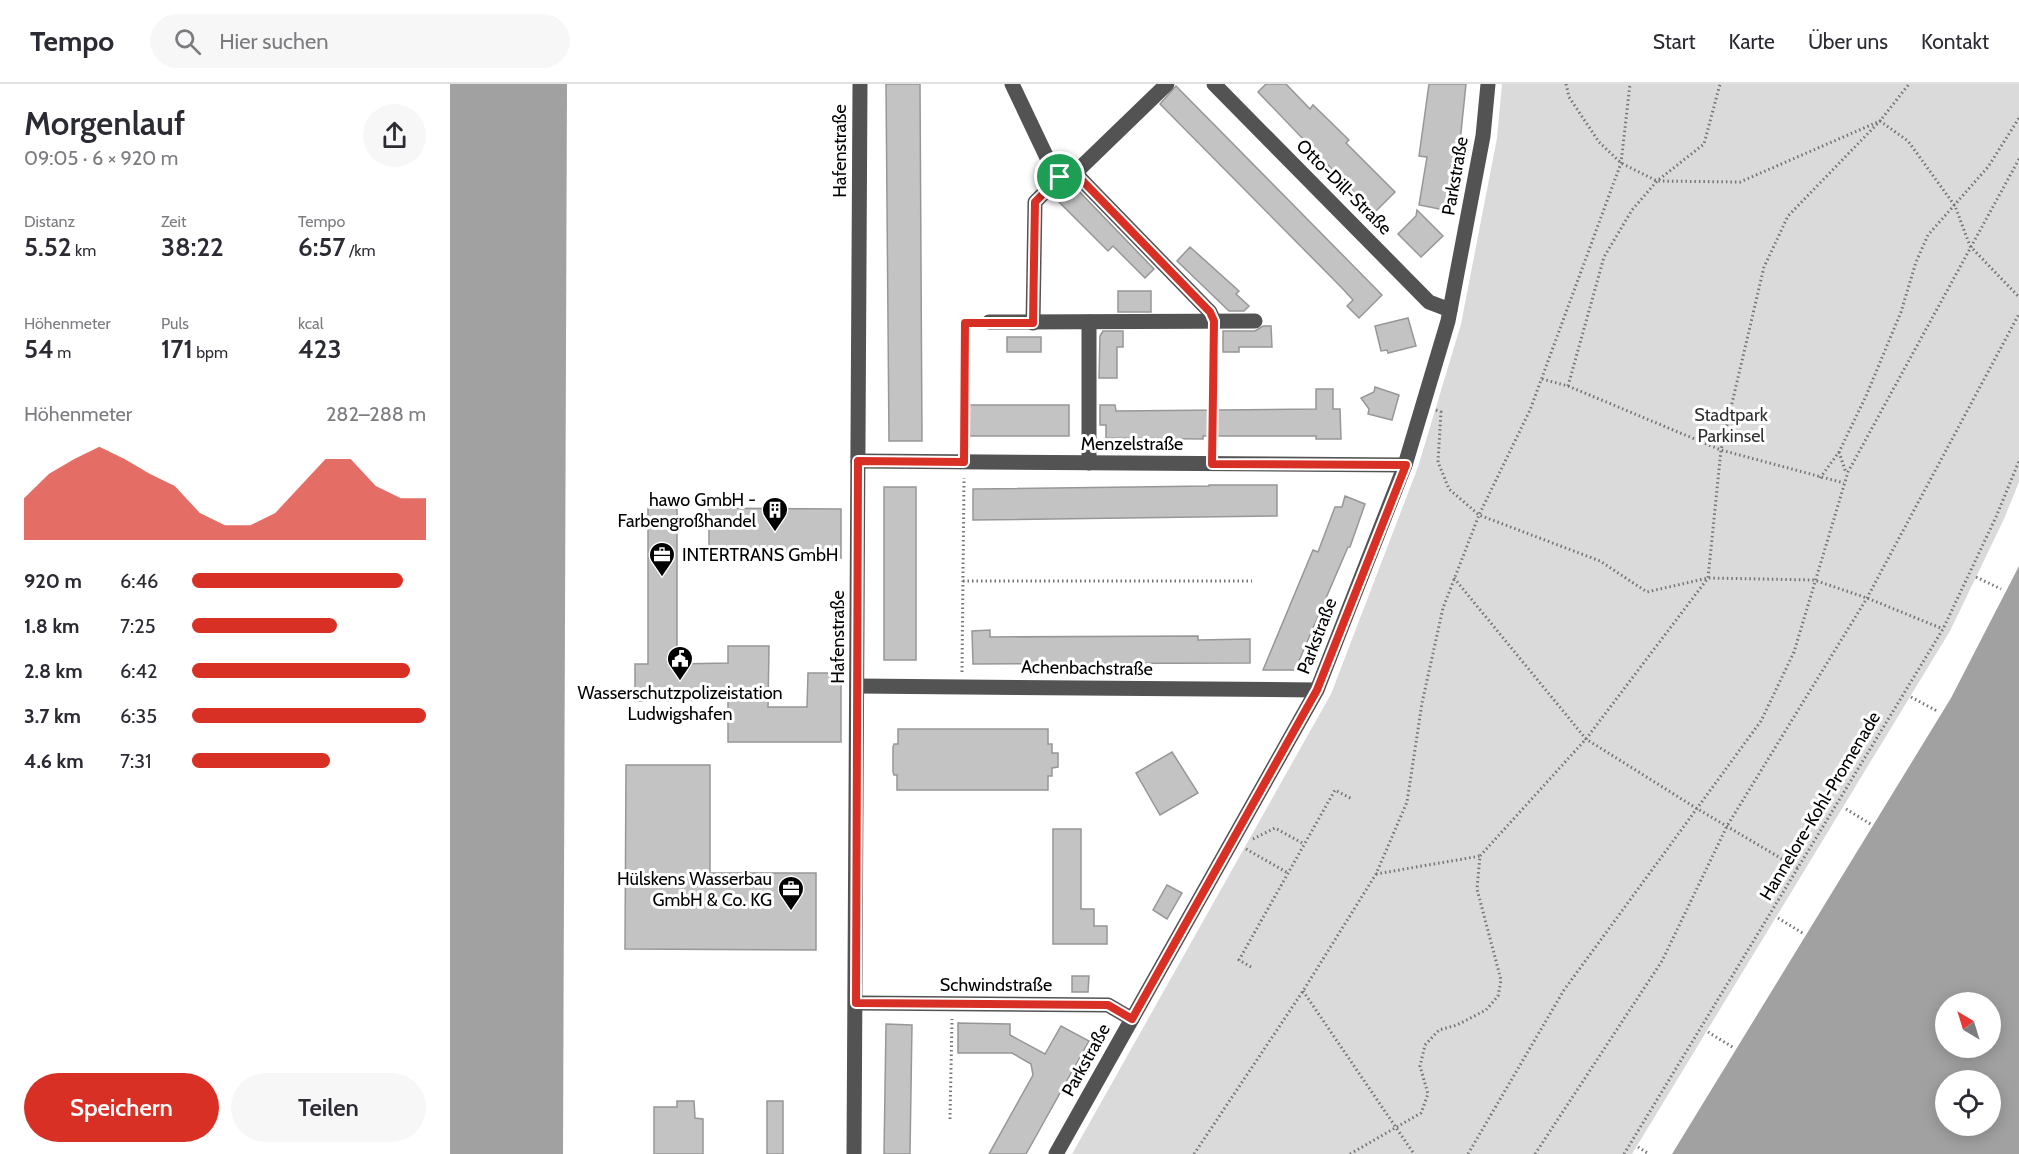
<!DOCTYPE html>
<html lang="de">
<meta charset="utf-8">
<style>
:root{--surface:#fff;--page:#f7f7f7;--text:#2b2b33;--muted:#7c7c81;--line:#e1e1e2;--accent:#d93025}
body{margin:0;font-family:Cabin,sans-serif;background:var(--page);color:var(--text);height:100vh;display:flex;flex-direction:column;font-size:22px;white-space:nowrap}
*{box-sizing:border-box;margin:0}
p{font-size:20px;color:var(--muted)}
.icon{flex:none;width:33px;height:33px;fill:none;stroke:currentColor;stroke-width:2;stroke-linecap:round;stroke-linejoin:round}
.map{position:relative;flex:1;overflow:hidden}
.drawer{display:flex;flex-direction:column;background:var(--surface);width:450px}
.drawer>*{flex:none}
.needle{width:39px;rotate:322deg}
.controls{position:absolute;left:1485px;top:908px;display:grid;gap:12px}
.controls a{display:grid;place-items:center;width:66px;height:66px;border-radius:50%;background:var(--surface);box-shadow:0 3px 15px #0003;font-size:30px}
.pin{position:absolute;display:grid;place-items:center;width:51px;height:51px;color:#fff;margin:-26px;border:3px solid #fff;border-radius:50%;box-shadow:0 2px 6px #0007}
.round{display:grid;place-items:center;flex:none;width:63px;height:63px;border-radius:32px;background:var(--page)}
.summary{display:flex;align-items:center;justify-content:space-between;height:102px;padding:0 24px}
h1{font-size:33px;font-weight:600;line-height:45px}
.metrics{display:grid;grid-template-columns:repeat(3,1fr);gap:9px;height:102px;padding:6px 24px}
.metrics div{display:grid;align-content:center}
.metrics b{font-size:26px;font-weight:600}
.metrics small{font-size:16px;font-weight:400}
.metrics p{font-size:16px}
.chart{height:168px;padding:12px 24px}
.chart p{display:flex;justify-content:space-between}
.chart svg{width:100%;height:108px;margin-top:6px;fill:var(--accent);opacity:.7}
.primary-button{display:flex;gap:12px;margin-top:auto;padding:12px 24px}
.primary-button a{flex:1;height:69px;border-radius:36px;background:var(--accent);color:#fff;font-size:24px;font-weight:600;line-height:69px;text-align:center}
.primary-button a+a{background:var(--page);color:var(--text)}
ul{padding:0 24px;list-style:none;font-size:20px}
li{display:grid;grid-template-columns:96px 72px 1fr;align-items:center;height:45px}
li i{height:15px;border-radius:8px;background:var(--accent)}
header{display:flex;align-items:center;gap:36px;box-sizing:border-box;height:84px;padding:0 30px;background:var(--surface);border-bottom:2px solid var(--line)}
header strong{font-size:28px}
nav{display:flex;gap:33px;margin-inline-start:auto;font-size:21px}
.search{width:420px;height:54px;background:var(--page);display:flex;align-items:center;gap:15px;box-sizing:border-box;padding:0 21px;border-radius:33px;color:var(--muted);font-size:22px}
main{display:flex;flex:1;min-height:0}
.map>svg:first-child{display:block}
.green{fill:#dadada}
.water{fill:#a1a1a1;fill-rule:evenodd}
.building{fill:#c3c3c3;stroke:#979797;stroke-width:1.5}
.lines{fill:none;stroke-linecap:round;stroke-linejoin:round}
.path{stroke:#757575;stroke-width:3;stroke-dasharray:1.5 3;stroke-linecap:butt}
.minor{stroke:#535353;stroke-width:15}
.route-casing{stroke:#fff;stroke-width:12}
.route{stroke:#d93025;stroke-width:8}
.labels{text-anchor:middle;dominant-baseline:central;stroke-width:6;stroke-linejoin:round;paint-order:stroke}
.street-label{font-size:18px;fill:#000;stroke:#fff}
.park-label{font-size:18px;fill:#313131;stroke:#fff}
.poi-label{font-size:18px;fill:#000;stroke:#fff;text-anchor:end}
</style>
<header>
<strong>Tempo</strong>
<div class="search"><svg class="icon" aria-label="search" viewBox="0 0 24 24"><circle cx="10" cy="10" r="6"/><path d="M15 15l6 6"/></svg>Hier suchen</div>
<nav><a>Start</a><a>Karte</a><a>Über uns</a><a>Kontakt</a></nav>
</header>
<main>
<section class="drawer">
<div class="summary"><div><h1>Morgenlauf</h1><p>09:05 · 6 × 920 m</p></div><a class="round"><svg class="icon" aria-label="share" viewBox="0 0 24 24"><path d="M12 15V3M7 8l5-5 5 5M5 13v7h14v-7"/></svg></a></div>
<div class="metrics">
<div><p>Distanz</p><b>5.52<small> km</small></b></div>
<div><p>Zeit</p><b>38:22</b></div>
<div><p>Tempo</p><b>6:57<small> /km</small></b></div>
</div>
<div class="metrics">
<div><p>Höhenmeter</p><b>54<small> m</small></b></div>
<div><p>Puls</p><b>171<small> bpm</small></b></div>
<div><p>kcal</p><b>423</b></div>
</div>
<div class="chart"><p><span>Höhenmeter</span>282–288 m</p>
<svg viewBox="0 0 160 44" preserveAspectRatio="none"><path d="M0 44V27L10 17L20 11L30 6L40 11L50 17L60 22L70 33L80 38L90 38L100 33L110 22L120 11L130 11L140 22L150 27L160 27V44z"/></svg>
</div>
<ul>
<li><b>920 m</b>6:46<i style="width:90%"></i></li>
<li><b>1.8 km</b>7:25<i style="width:62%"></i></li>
<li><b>2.8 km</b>6:42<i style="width:93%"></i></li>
<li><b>3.7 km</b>6:35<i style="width:100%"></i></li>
<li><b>4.6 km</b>7:31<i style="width:59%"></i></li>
</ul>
<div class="primary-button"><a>Speichern</a><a>Teilen</a></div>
</section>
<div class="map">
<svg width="1569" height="1070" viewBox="0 0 1569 1070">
<rect width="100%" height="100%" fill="#fff"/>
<!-- green -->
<path class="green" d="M1052 0H1569V398L1554 435 1500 547 1182 1070H622L881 610 968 383 1011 240 1047 54Z"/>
<!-- water -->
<g class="water">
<path d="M0 0H117L113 1070H0Z"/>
<path d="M1569 482V1070H1222L1501 614ZM1496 918H1540V963H1496ZM1496 996H1540V1041H1496Z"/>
</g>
<!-- building -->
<g class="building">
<path d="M436 0H470L472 357H439Z"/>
<path d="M816 0H836L860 25 863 21 899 56 896 59 945 108 924 129 808 8Z"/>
<path d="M979 0H1016L1008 77H1004L995 126 969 121 977 73 969 72Z"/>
<path d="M726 2 932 211 909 234 897 222 903 216 892 204 710 20Z"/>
<path d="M622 100 704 185 695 194 663 162 658 167 604 113 615 102Z"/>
<path d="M967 126 993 152 971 173 948 150 966 132Z"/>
<path d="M740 163 789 207 786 210 799 222 794 227H779L727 177Z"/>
<rect x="668" y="207" width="33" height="21"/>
<path d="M958 234 966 262 938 269 937 266 931 267 925 242Z"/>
<path d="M813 242H821L822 263H789V268H773V247H805Z"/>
<path d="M653 247H673V263H667V294H649L650 252Z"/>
<rect x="557" y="253" width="34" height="15"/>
<path d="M925 303 949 311 942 336 918 330 919 325 911 314 924 308Z"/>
<path d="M866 305H883V325H890L891 355H866V352H753V355L656 354V341H650V321H665L666 327 866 325Z"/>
<rect x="517" y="321" width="102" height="31"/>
<path d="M759 401H827V432L523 436V405L759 402Z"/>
<rect x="434" y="403" width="32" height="173"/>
<path d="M895 412 915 420 900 463H898L845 586H813L863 466 868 468 885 423H892Z"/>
<path d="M198 424H227V580L278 579V562H319L318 623H357L358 589H391V658H278V616L185 617V580H198Z"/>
<path d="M259 424 391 425V474L259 473Z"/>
<path d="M540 546V553L748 552V556L800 555V579L523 580 522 547Z"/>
<path d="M448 645H598V660H602V669H608V683L602 684V692H598V706H447V691H444L443 688V663L444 660H448Z"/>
<path d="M722 668 748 709 710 731 686 689Z"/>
<path d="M176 681H260V789H366V866L175 865Z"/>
<path d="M603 745H631V825H644V842H657V860H603Z"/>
<path d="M717 801 732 809 717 835 703 826Z"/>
<path d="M622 892H639L638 908H622Z"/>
<path d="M508 939 560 940V951L595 970 611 942 639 957 576 1070H539L583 991 581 980 562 969H508Z"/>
<path d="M436 940 462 941 460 1070H434Z"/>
<path d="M227 1017H244L245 1034 253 1035V1070H204V1023H227Z"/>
<rect x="317" y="1017" width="16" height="53"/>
</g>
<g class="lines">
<!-- path -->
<g class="path">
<path d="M1116 0 1119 13 1149 58 1171 79 1207 97 1290 98 1430 37 1458 57 1505 122 1520 162 1569 213"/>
<path d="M1092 295 1118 302 1271 366 1394 399"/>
<path d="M1118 302 1154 173 1182 126 1207 97 1254 60 1270 0"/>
<path d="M986 326 991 328 988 378 999 405 1029 431 1150 477 1197 508 1258 494 1364 496 1417 514 1493 545"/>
<path d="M514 363 515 239H525"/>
<path d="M763 364 764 254"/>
<path d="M1389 368 1396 389"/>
<path d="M1370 394 1389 368 1416 312 1451 228 1466 178 1478 151 1538 83 1569 34"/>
<path d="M1526 493 1551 505"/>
<path d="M1004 494 1136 655 1246 724 1349 785"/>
<path d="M513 497H802"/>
<path d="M512 588 514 394"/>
<path d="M1461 613 1487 627"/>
<path d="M1396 725 1422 741"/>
<path d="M803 755 825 744 854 760"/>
<path d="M796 765 838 789"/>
<path d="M926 790 1030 772"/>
<path d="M1328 834 1354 850"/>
<path d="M801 883 789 876 885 706 902 715"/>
<path d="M853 907 964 1070"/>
<path d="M1258 948 1284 964"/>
<path d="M500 1035 502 935"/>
<path d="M1188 1063 1199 1070"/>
<path d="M744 1070 853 907 926 790 957 718 972 619 993 524 1029 431 1080 326 1171 79 1180 0"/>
<path d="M900 1070 971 1029 978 1010 970 982 975 961 989 946 1007 941 1036 926 1048 912 1051 896 1027 805 1030 772 1136 655 1258 494 1271 366 1314 183 1338 132 1430 37 1459 0"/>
<path d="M1018 1070 1114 906 1311 637 1344 568 1398 388 1569 75"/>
<path d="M1085 1070 1212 877 1277 742 1417 514 1569 230"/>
<path d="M1174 1070 1493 545 1546 433 1569 377"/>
</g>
<!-- minor -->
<g class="minor">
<path d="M562 0 600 80 610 93"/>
<path d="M764 0 979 218 1000 226"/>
<path d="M625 89 717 0"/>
<path d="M539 238 805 237"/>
<path d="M583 239 585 118 610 93 625 89 760 228 764 237"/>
<path d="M408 377 955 381"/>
<path d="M639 379V238"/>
<path d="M407 602 867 606"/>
<path d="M406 919 658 921 682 935"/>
<path d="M404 1070 410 0"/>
<path d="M606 1070 867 606 955 381 998 237 1033 52 1038 0"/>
</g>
</g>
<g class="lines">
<defs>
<path id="route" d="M625 89 760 228 764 237 762 380 956 381 867 606 682 935 658 921 406 919 408 377 514 378 515 239H583L585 118 610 93Z"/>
</defs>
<!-- route casing -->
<use href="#route" class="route-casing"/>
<!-- route -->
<use href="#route" class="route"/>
</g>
<!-- icons -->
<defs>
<symbol id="building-pin" viewBox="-11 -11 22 30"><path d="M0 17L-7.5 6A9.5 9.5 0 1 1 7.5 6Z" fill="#000" stroke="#fff"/><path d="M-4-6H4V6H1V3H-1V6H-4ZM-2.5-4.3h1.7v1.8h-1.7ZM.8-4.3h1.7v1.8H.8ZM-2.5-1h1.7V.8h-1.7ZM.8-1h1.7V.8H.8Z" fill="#fff"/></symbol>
<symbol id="office-pin" viewBox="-11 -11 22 30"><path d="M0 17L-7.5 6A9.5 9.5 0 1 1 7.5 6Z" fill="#000" stroke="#fff"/><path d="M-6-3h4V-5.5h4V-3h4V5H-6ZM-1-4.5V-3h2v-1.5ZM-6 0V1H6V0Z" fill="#fff"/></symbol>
<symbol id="civic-pin" viewBox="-11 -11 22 30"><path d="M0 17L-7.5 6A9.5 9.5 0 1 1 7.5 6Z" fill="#000" stroke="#fff"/><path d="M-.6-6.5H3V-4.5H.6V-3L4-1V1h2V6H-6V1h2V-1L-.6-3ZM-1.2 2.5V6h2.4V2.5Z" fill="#fff"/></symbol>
</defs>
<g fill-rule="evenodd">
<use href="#building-pin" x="310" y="411" width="30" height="40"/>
<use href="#office-pin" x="197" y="456" width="30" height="40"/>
<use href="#civic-pin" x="215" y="560" width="30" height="40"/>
<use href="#office-pin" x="326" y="790" width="30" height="40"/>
</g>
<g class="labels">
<!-- street labels -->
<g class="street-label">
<text transform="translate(390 67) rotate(-90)">Hafenstraße</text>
<text transform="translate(1005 92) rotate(-80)">Parkstraße</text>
<text transform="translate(894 103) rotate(45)">Otto-Dill-Straße</text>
<text x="682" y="360">Menzelstraße</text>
<text transform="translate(867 552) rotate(-69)">Parkstraße</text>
<text transform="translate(388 553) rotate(-90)">Hafenstraße</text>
<text transform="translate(637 584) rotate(1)">Achenbachstraße</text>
<text transform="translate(1370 722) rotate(-59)">Hannelore-Kohl-Promenade</text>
<text x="546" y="901">Schwindstraße</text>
<text transform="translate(636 976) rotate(-61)">Parkstraße</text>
</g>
<!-- park labels -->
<g class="park-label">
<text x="1281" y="331">Stadtpark<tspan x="1281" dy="21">Parkinsel</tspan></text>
</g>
<!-- poi labels -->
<g class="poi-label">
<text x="306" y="416">hawo GmbH -<tspan x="306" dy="21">Farbengroßhandel</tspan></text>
<text x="232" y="471" text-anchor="start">INTERTRANS GmbH</text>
<text x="230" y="609" text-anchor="middle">Wasserschutzpolizeistation<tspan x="230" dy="21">Ludwigshafen</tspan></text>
<text x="322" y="795">Hülskens Wasserbau<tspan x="322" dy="21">GmbH &amp; Co. KG</tspan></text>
</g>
</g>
</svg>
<div class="controls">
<a><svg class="needle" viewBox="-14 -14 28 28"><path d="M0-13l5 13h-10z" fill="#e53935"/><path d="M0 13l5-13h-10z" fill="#7c7c81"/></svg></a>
<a><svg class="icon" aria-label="locate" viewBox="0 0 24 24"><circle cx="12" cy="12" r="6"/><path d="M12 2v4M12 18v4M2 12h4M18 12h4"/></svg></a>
</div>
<div class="pin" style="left:610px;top:93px;background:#1e9e55"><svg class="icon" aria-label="arrive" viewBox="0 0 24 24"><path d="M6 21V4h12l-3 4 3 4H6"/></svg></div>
</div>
</main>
